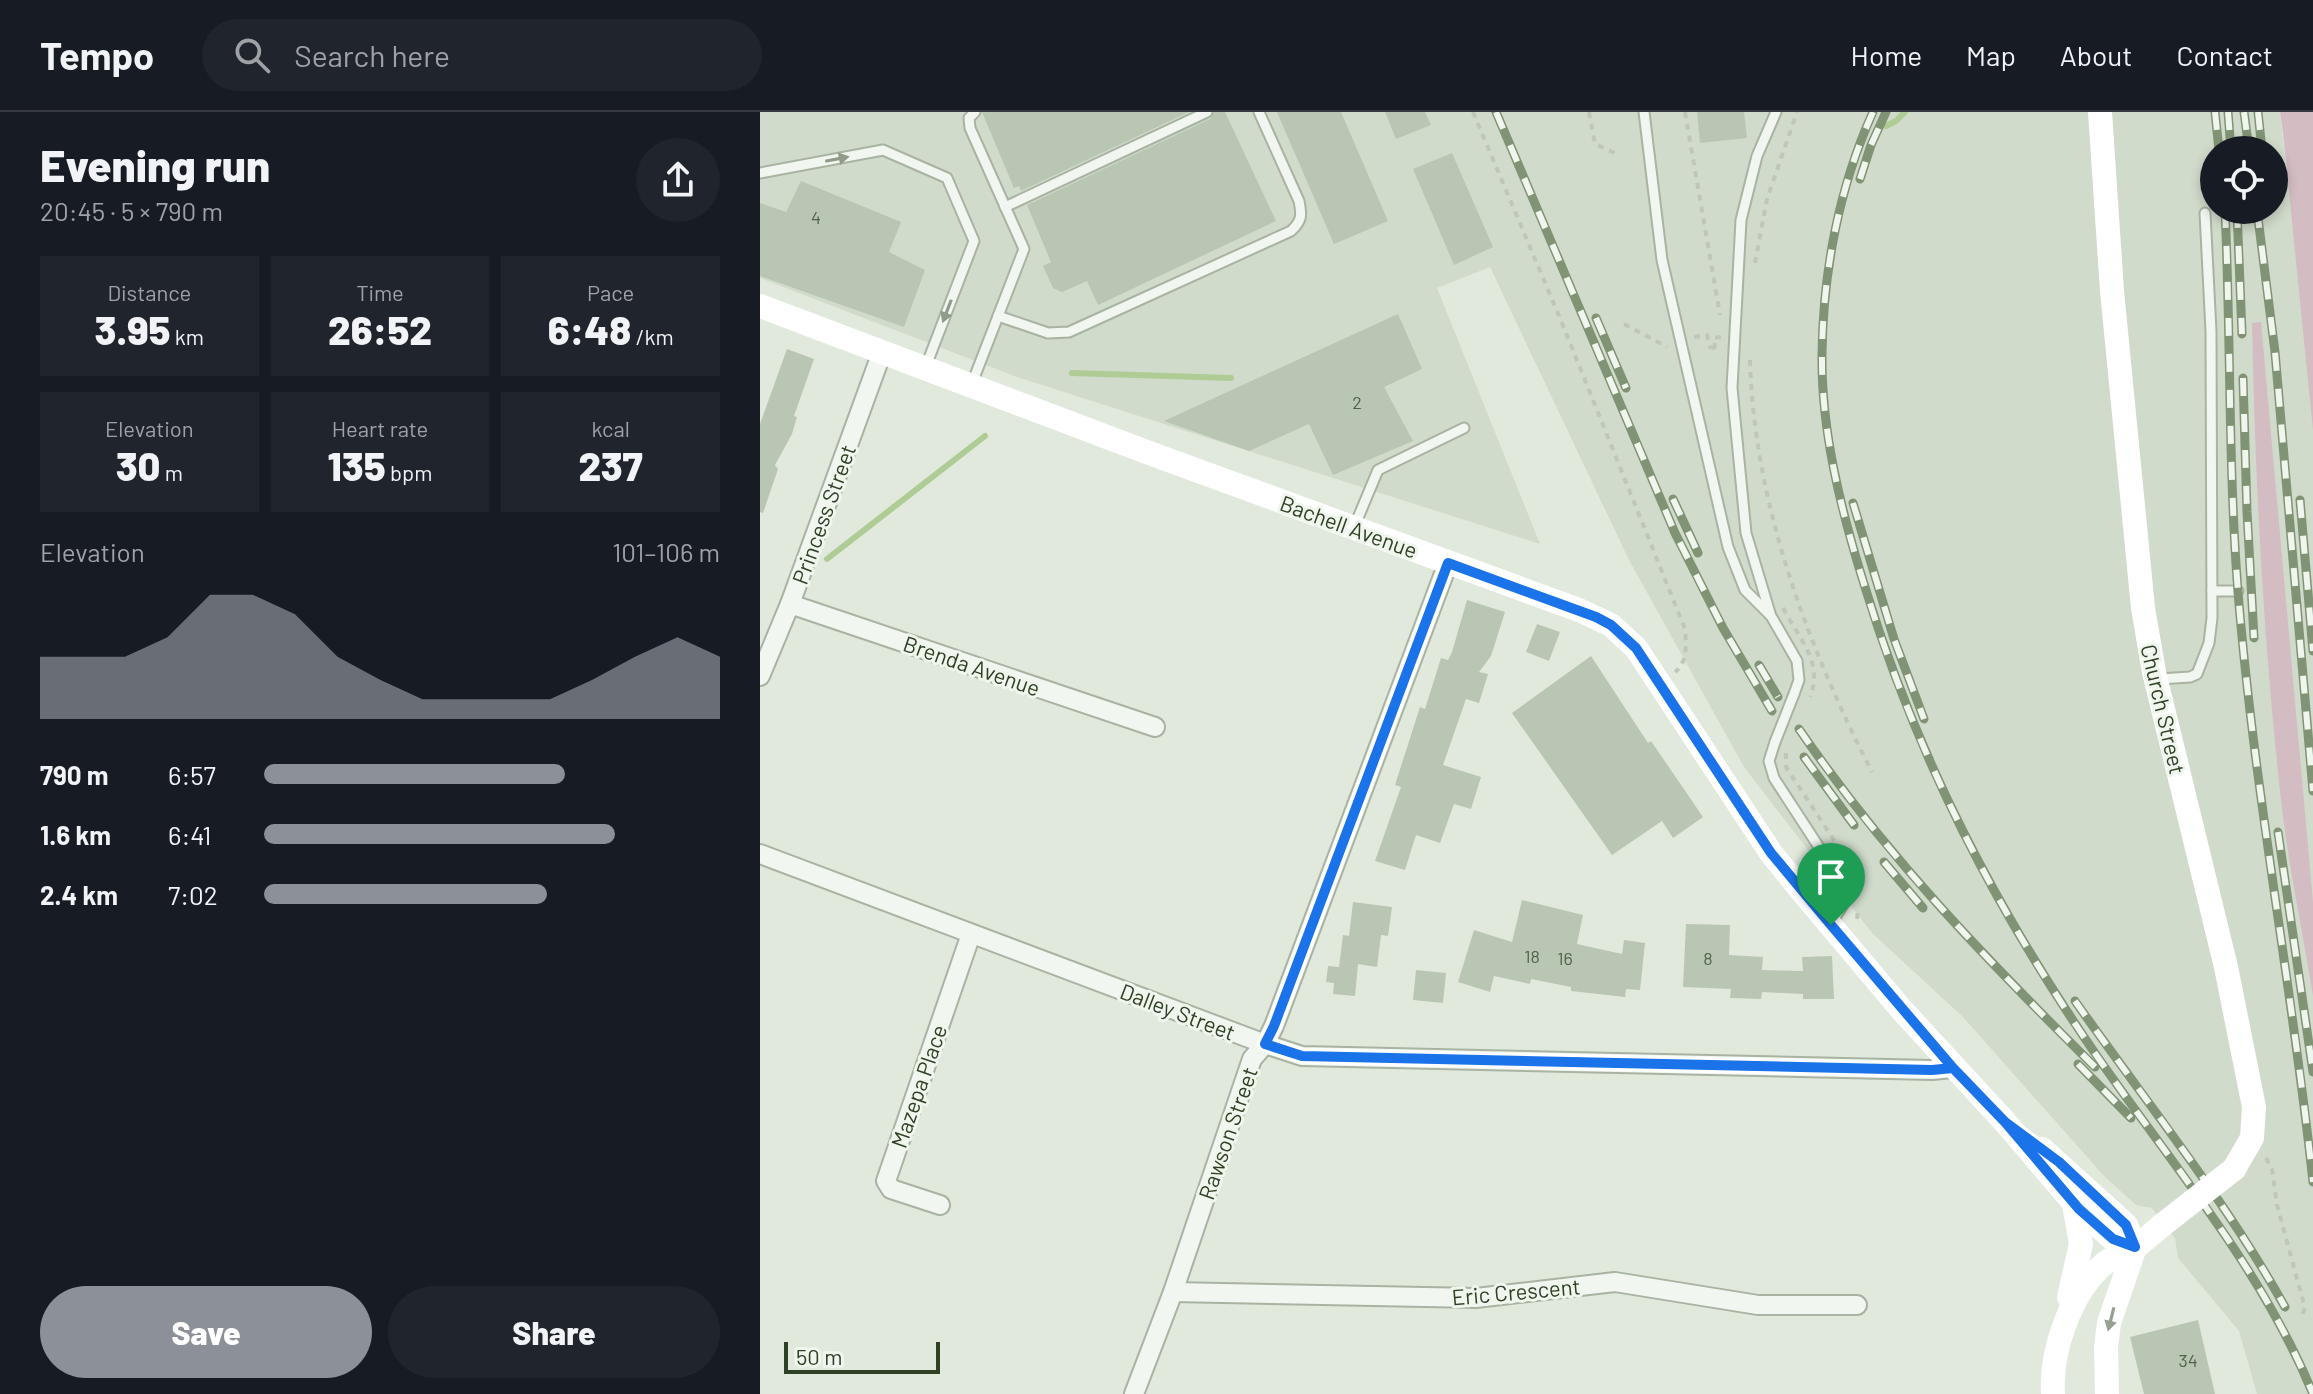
<!DOCTYPE html>
<meta charset="utf-8">
<style>
:root{--surface:#171b24;--page:#20242c;--text:#f1f3f6;--muted:#9ea1a6;--line:#363941;--accent:#8c9099}
body{margin:0;font-family:Barlow,sans-serif;background:var(--page);color:var(--text);height:100vh;display:flex;flex-direction:column;font-size:30px;white-space:nowrap}
*{box-sizing:border-box;margin:0}
p{font-size:26px;color:var(--muted)}
.icon{flex:none;width:44px;height:44px;fill:none;stroke:currentColor;stroke-width:2;stroke-linecap:round;stroke-linejoin:round}
.map{position:relative;flex:1;overflow:hidden}
.side{display:flex;flex-direction:column;background:var(--surface);width:760px}
.side>*{flex:none}
.tools{position:absolute;left:1440px;top:24px;display:grid;gap:16px}
.tools a{display:grid;place-items:center;width:88px;height:88px;border-radius:50%;background:var(--surface);box-shadow:0 4px 12px #0003;font-size:40px}
.scale{position:absolute;left:24px;bottom:20px;width:156px;box-sizing:border-box;padding-left:8px;border:4px solid #2e4125;border-top:0;font-size:22px;line-height:28px;white-space:nowrap;color:#2e4125;-webkit-text-stroke:6px #f0f6ed;paint-order:stroke}
.pin{position:absolute;display:grid;place-items:center;width:68px;height:68px;color:#fff;margin:-82px -34px;border-radius:50% 50% 50% 0;rotate:-45deg;box-shadow:0 0 8px #0007}
.pin .icon{rotate:45deg}
.round{display:grid;place-items:center;flex:none;width:84px;height:84px;border-radius:42px;background:var(--page)}
.summary{display:flex;align-items:center;justify-content:space-between;height:136px;padding:0 40px}
h1{font-size:44px;font-weight:800;line-height:60px}
.stats{display:grid;grid-template-columns:repeat(3,1fr);gap:12px;height:136px;padding:8px 40px}
.stats div{display:grid;align-content:center;border-radius:0px;background:var(--page);text-align:center}
.stats b{font-size:40px;font-weight:800}
.stats small{font-size:22px;font-weight:400}
.stats p{font-size:22px}
.chart{height:224px;padding:16px 40px}
.chart p{display:flex;justify-content:space-between}
.chart svg{width:100%;height:144px;margin-top:8px;fill:var(--accent);opacity:.7}
.primary-button{display:flex;gap:16px;margin-top:auto;padding:16px 40px}
.primary-button a{flex:1;height:92px;border-radius:48px;background:var(--accent);color:#fff;font-size:32px;font-weight:800;line-height:92px;text-align:center}
.primary-button a+a{background:var(--page);color:var(--text)}
ul{padding:0 40px;list-style:none;font-size:26px}
li{display:grid;grid-template-columns:128px 96px 1fr;align-items:center;height:60px}
li i{height:20px;border-radius:10px;background:var(--accent)}
header{display:flex;align-items:center;gap:48px;box-sizing:border-box;height:112px;padding:0 40px;background:var(--surface);border-bottom:2px solid var(--line)}
header strong{font-size:38px}
nav{display:flex;gap:44px;margin-inline-start:auto;font-size:28px}
.search{width:560px;height:72px;background:var(--page);display:flex;align-items:center;gap:20px;box-sizing:border-box;padding:0 28px;border-radius:44px;color:var(--muted);font-size:30px}
main{display:flex;flex:1;min-height:0}
.map>svg:first-child{display:block}
.built{fill:#d0dbcb;fill-rule:evenodd}
.green{fill:#d3bdc2}
.lines{fill:none;stroke-linecap:round;stroke-linejoin:round}
.stream{stroke:#aecc94;stroke-width:6}
.building{fill:#bac6b4}
.lane-casing{stroke:#a8b3a2;stroke-width:13}
.street-casing{stroke:#a8b3a2;stroke-width:22}
.path{stroke:#bfc7bb;stroke-width:4;stroke-dasharray:6 6;stroke-linecap:butt}
.lane{stroke:#f2f6f0;stroke-width:9}
.street{stroke:#f2f6f0;stroke-width:18}
.secondary{stroke:#fff;stroke-width:24}
.rail-casing{stroke:#809475;stroke-width:9}
.rail{stroke:#f0f6ed;stroke-width:6;stroke-dasharray:18;stroke-linecap:butt}
.lane-bridge-casing{stroke:#a8b3a2;stroke-width:13;stroke-linecap:butt}
.path-bridge{stroke:#bfc7bb;stroke-width:4;stroke-dasharray:6 6;stroke-linecap:butt}
.lane-bridge{stroke:#f2f6f0;stroke-width:9}
.secondary-bridge{stroke:#fff;stroke-width:24}
.oneway{fill:#909c8a}
.oneway2{fill:#96a092}
.route-casing{stroke:#fff;stroke-width:16}
.route{stroke:#1a73e8;stroke-width:10}
.labels{text-anchor:middle;dominant-baseline:central;stroke-width:6;stroke-linejoin:round;paint-order:stroke}
.number-label{font-size:18px;fill:#516249}
.street-label{font-size:22px;fill:#2e4125;stroke:#f0f6ed}
</style>
<header>
<strong>Tempo</strong>
<div class="search"><svg class="icon" aria-label="search" viewBox="0 0 24 24"><circle cx="10" cy="10" r="6"/><path d="M15 15l6 6"/></svg>Search here</div>
<nav><a>Home</a><a>Map</a><a>About</a><a>Contact</a></nav>
</header>
<main>
<section class="side">
<div class="summary"><div><h1>Evening run</h1><p>20:45 · 5 × 790 m</p></div><a class="round"><svg class="icon" aria-label="share" viewBox="0 0 24 24"><path d="M12 15V3M7 8l5-5 5 5M5 13v7h14v-7"/></svg></a></div>
<div class="stats">
<div><p>Distance</p><b>3.95<small> km</small></b></div>
<div><p>Time</p><b>26:52</b></div>
<div><p>Pace</p><b>6:48<small> /km</small></b></div>
</div>
<div class="stats">
<div><p>Elevation</p><b>30<small> m</small></b></div>
<div><p>Heart rate</p><b>135<small> bpm</small></b></div>
<div><p>kcal</p><b>237</b></div>
</div>
<div class="chart"><p><span>Elevation</span>101–106 m</p>
<svg viewBox="0 0 160 44" preserveAspectRatio="none"><path d="M0 44V25L10 25L20 25L30 19L40 6L50 6L60 12L70 25L80 32L90 38L100 38L110 38L120 38L130 32L140 25L150 19L160 25V44z"/></svg>
</div>
<ul>
<li><b>790 m</b>6:57<i style="width:66%"></i></li>
<li><b>1.6 km</b>6:41<i style="width:77%"></i></li>
<li><b>2.4 km</b>7:02<i style="width:62%"></i></li>
</ul>
<div class="primary-button"><a>Save</a><a>Share</a></div>
</section>
<div class="map">
<svg width="1553" height="1282" viewBox="0 0 1553 1282">
<rect width="100%" height="100%" fill="#e1e9dd"/>
<!-- built -->
<path class="built" d="M0 0H1520L1553 301V1282H1497L1479 1219 1418 1146 1415 1126 1392 1096 1376 1093 1343 1063 1203 905 1112 821 984 655 869 448 730 155 677 176 780 432 257 265 0 166ZM1454 38H1514V98H1454Z"/>
<!-- green -->
<g class="green">
<path d="M1520 0H1553V318L1523 21Z"/>
<path d="M1501 210 1553 790V884C1542 816 1527 748 1520 679 1503 524 1495 367 1492 211Z"/>
</g>
<g class="lines">
<!-- stream -->
<g class="stream">
<path d="M1126 14 1136 9 1145 0"/>
<path d="M312 261 471 266"/>
<path d="M67 447 225 324"/>
</g>
</g>
<!-- building -->
<g class="building">
<path d="M222 0H429L261 79 259 74 254 76Z"/>
<path d="M454 0H465L516 109 338 193 327 169 302 180 293 176 283 154 291 150 267 93 450 7Z"/>
<path d="M517 0H581L628 109 574 132Z"/>
<path d="M625 0H665L671 13 636 27Z"/>
<path d="M937 0H984L987 26 940 31Z"/>
<path d="M692 41 733 135 694 153 653 57Z"/>
<path d="M41 69 141 110 129 140 165 158 144 215 0 164V91L26 100Z"/>
<path d="M638 202 662 257 624 275 653 329 573 363 549 312 489 339 404 309Z"/>
<path d="M27 237 54 247 34 304 37 305 32 322 15 353 18 357 3 401 0 400V312Z"/>
<path d="M707 488 745 500 731 544 719 560 728 562 719 591 706 587 683 653 721 665 711 697 694 692 680 731 656 723 645 758 615 749 641 675 635 673 660 595 665 597 681 546 688 548 692 540Z"/>
<path d="M777 512 800 520 789 549 766 540Z"/>
<path d="M831 544 888 631 891 629 943 705 913 726 902 709 852 743 752 601Z"/>
<path d="M762 788 823 803 817 832 862 842 864 828 885 831 880 878 866 877 865 885 811 879V875L771 867 770 872 734 864 730 880 698 870 714 818 752 830Z"/>
<path d="M593 790 632 795 628 824 621 823 617 855 598 852 595 884 573 882 574 871 566 870 568 854 579 855 583 823 589 824Z"/>
<path d="M926 812 970 813 969 843 1003 845 1002 858 1043 859 1042 845 1072 844 1074 887H1043V882L1002 880 1001 887 970 886 971 877 923 875Z"/>
<path d="M656 858 686 861 683 891 653 888Z"/>
<path d="M1438 1208 1455 1282H1384L1370 1225Z"/>
</g>
<g class="lines">
<defs>
<g id="lane">
<path d="M884 0 902 148 968 435 985 478 1011 504 1037 549 1039 568 1034 582"/>
<path d="M0 61 123 38 187 66 214 129 166 254"/>
<path d="M245 95 447 0"/>
<path d="M238 204 288 221 309 220 531 119C542 109 542 103 539 89L499 0"/>
<path d="M211 274 264 137 210 16 209 6 215 0"/>
<path d="M595 413 618 358 704 316"/>
<path d="M1452 479H1478"/>
<path d="M1010 501 986 421 972 276 981 108 997 44 1016 0"/>
<path d="M1399 567 1430 565 1437 562 1449 531 1452 506 1451 219 1445 101"/>
<path d="M1015 630 1009 649 1014 666 1083 772 1084 791 1072 810"/>
</g>
<g id="street">
<path d="M30 492 395 615"/>
<path d="M0 564 30 492 122 240"/>
<path d="M0 742 505 932 542 944 1172 958 1193 956"/>
<path d="M180 1093 131 1077 126 1069 211 822"/>
<path d="M413 1180 716 1186 855 1170 998 1193H1097"/>
<path d="M374 1282 413 1180 492 947 505 932 514 914 688 451"/>
</g>
</defs>
<!-- lane casing -->
<use href="#lane" class="lane-casing"/>
<!-- street casing -->
<use href="#street" class="street-casing"/>
<!-- path -->
<g class="path">
<path d="M713 0 802 211 925 517C926 532 928 550 915 560"/>
<path d="M829 0 835 32 855 41"/>
<path d="M925 0 960 203"/>
<path d="M995 151 1007 87 1037 0"/>
<path d="M864 212 907 235"/>
<path d="M934 225 947 223 950 235 955 236"/>
<path d="M961 225 954 226 955 236 961 237"/>
<path d="M990 248C994 391 1047 533 1112 660"/>
<path d="M1097 807 1098 796"/>
<path d="M1506 1046 1512 1057 1517 1093 1545 1196 1541 1205"/>
</g>
<!-- lane -->
<use href="#lane" class="lane"/>
<!-- street -->
<use href="#street" class="street"/>
<!-- secondary -->
<g class="secondary">
<path d="M1340 0 1352 179 1383 496 1394 560 1466 855 1494 995 1492 1026 1474 1057"/>
<path d="M0 194 392 342 819 498 851 513 876 536 1011 741 1040 777 1141 897 1245 1010 1319 1097 1353 1127 1375 1135"/>
<path d="M1282 1037 1366 1113 1375 1135"/>
<path d="M1309 1185 1321 1132 1314 1092"/>
<path d="M1293 1282C1290 1240 1311 1179 1344 1152 1354 1143 1366 1141 1377 1134 1385 1128 1393 1121 1401 1114"/>
<path d="M1347 1282 1346 1235 1349 1211 1375 1135"/>
</g>
<defs>
<g id="rail">
<path d="M736 0 915 421 963 516 1012 599"/>
<path d="M1113 0C1079 75 1063 160 1062 242 1061 319 1081 398 1104 472 1157 646 1236 798 1339 947 1416 1058 1501 1156 1553 1282"/>
<path d="M1455 0 1459 38"/>
<path d="M1468 0 1471 38"/>
<path d="M1484 0 1489 38"/>
<path d="M1498 0 1502 38"/>
<path d="M1100 67 1111 33 1126 0"/>
<path d="M1465 98C1471 225 1468 353 1478 480 1494 678 1532 873 1553 1070"/>
<path d="M1477 98 1482 222"/>
<path d="M1497 98 1515 240 1553 679"/>
<path d="M836 206 866 276"/>
<path d="M1483 266 1487 400 1494 526"/>
<path d="M913 387 938 441"/>
<path d="M1540 388 1553 539"/>
<path d="M1093 391 1134 527 1164 607"/>
<path d="M999 553 1018 585"/>
<path d="M1039 617C1127 745 1225 846 1335 955"/>
<path d="M1044 645 1094 713"/>
<path d="M1518 720 1553 960"/>
<path d="M1124 750 1163 796"/>
<path d="M1315 889C1386 990 1465 1087 1525 1195"/>
<path d="M1318 952 1371 1006"/>
</g>
</defs>
<!-- rail casing -->
<use href="#rail" class="rail-casing"/>
<!-- rail -->
<use href="#rail" class="rail"/>
<defs>
<path id="lane-bridge" d="M1015 630 1034 582"/>
</defs>
<!-- lane-bridge casing -->
<use href="#lane-bridge" class="lane-bridge-casing"/>
<!-- path-bridge -->
<g class="path-bridge">
<path d="M1023 496C1038 525 1064 550 1050 585"/>
<path d="M1026 641V655L1089 751"/>
</g>
<!-- lane-bridge -->
<use href="#lane-bridge" class="lane-bridge"/>
<!-- secondary-bridge -->
<path class="secondary-bridge" d="M1401 1114 1474 1057"/>
</g>
<!-- one-way arrows -->
<defs><path id="oneway-solid" d="M-6-.8H1V-3.2L6.5 0L1 3.2V.8H-6Z" transform="scale(2)"/></defs>
<g class="oneway">
<use href="#oneway-solid" transform="translate(77 47) rotate(-11)"/>
<use href="#oneway-solid" transform="translate(187 199) rotate(111)"/>
</g>
<use class="oneway2" href="#oneway-solid" transform="translate(1351 1207) rotate(104)"/>
<g class="lines">
<defs>
<path id="route" d="M1071 813 1011 741 876 536 851 513 836 505 688 451 514 914 505 932 542 944 1172 958 1193 956 1245 1010 1319 1097 1353 1127 1375 1135 1366 1113 1299 1050 1245 1010 1193 956 1071 813"/>
</defs>
<!-- route casing -->
<use href="#route" class="route-casing"/>
<!-- route -->
<use href="#route" class="route"/>
</g>
<g class="labels">
<!-- number labels -->
<g class="number-label">
<text x="56" y="105">4</text>
<text x="597" y="290">2</text>
<text x="772" y="844">18</text>
<text x="805" y="846">16</text>
<text x="948" y="846">8</text>
<text x="1428" y="1248">34</text>
</g>
<!-- street labels -->
<g class="street-label">
<text transform="translate(63 402) rotate(-70)">Princess Street</text>
<text transform="translate(589 414) rotate(20)">Bachell Avenue</text>
<text transform="translate(212 553) rotate(19)">Brenda Avenue</text>
<text transform="translate(1404 597) rotate(77)">Church Street</text>
<text transform="translate(418 899) rotate(21)">Dalley Street</text>
<text transform="translate(158 974) rotate(-71)">Mazepa Place</text>
<text transform="translate(467 1021) rotate(-71)">Rawson Street</text>
<text transform="translate(756 1179) rotate(-5)">Eric Crescent</text>
</g>
</g>
</svg>
<div class="tools">
<a><svg class="icon" aria-label="locate" viewBox="0 0 24 24"><circle cx="12" cy="12" r="6"/><path d="M12 2v4M12 18v4M2 12h4M18 12h4"/></svg></a>
</div>
<div class="scale">50 m</div>
<div class="pin" style="left:1071px;top:813px;background:#1e9e55"><svg class="icon" aria-label="arrive" viewBox="0 0 24 24"><path d="M6 21V4h12l-3 4 3 4H6"/></svg></div>
</div>
</main>
